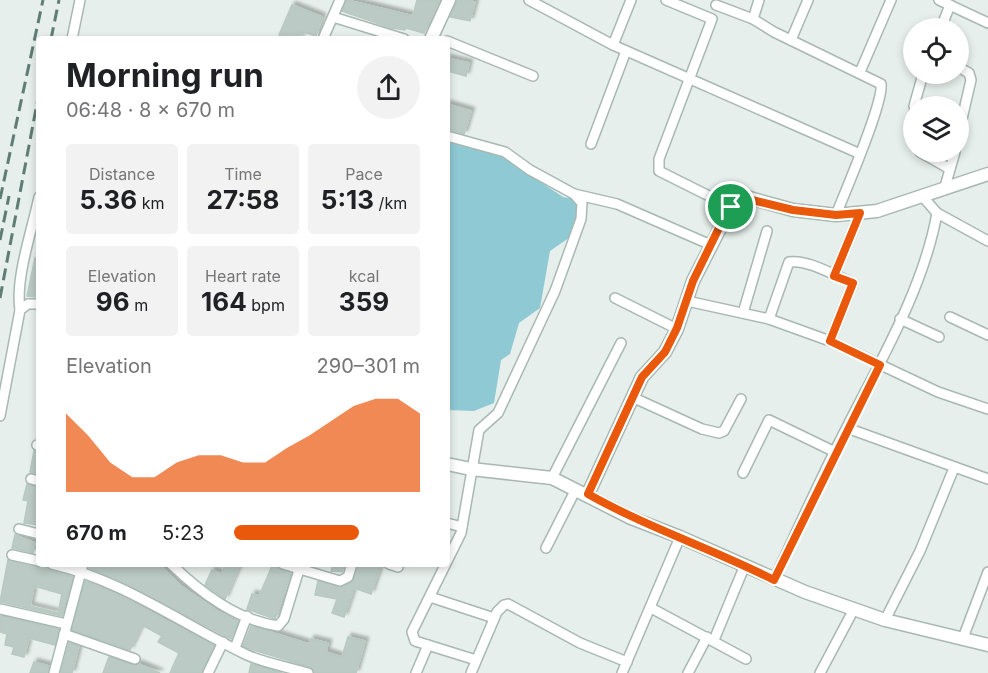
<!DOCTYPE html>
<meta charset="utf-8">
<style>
:root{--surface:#fff;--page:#f2f2f2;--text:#202124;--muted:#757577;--accent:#ea580c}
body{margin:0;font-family:Inter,sans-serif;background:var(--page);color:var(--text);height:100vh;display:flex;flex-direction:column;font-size:22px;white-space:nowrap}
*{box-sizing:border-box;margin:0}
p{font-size:20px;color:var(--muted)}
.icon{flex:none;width:33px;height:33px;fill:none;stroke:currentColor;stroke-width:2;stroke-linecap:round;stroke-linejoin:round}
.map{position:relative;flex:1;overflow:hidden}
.side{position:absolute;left:36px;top:36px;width:414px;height:531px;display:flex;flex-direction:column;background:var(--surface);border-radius:6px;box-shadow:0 3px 9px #0003}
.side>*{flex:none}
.buttons{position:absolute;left:903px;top:18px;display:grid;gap:12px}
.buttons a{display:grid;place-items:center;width:66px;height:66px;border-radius:50%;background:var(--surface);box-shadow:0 3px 9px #0003;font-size:30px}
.pin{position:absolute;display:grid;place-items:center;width:51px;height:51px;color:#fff;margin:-26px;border:3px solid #fff;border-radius:50%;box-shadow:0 2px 6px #0007}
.round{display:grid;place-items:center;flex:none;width:63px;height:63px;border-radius:32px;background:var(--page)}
.overview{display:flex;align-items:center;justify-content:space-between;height:102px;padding:0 30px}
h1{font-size:33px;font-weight:700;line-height:45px}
.figures{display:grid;grid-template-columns:repeat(3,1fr);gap:9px;height:102px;padding:6px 30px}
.figures div{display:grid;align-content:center;border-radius:6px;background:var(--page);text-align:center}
.figures b{font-size:26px;font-weight:700}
.figures small{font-size:16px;font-weight:400}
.figures p{font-size:16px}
.chart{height:168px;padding:12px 30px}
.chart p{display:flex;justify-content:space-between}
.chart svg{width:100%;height:108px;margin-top:6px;fill:var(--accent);opacity:.7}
ul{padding:0 30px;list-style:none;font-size:20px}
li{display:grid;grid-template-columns:96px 72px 1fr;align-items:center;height:45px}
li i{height:15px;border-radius:8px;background:var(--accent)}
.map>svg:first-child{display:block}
.water{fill:#8ec9d4}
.building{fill:#bbcac4;stroke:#b8c9c2;stroke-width:1.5;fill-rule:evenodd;filter:url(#shadow)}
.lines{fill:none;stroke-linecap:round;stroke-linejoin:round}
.minor-casing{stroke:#a8b8b2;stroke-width:12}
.tertiary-casing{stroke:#a8b8b2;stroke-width:15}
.minor{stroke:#fff;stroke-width:9}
.tertiary{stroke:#fff;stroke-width:12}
.rail{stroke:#5f7d75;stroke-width:3;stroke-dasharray:12 6;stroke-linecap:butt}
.route-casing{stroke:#fff;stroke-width:12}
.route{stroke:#ea580c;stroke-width:8}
</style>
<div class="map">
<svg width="988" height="673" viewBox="0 0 988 673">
<defs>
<filter id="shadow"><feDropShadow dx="3.5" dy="-3.5" stdDeviation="1.5" flood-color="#0004"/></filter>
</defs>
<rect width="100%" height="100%" fill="#e6efeb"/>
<!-- water -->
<path class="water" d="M447 140 503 157 563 197 578 200 576 233 550 251 540 308 519 323 510 354 501 360 494 403 474 411 447 410Z"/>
<!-- building -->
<g class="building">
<path d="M347 0 413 16 417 0 439 1 424 33 406 28 405 30 391 28 342 11Z"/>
<path d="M457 0 475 2 470 21 450 17Z"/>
<path d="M292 5 322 17 316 36 303 32 300 39 279 35Z"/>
<path d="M447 58 469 63 466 76 447 71Z"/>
<path d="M447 104 471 111 464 134 447 129Z"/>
<path d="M35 258 39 259V297L27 296Z"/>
<path d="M34 451 39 453V474L30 472Z"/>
<path d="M27 484 39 488V525L24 523 28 501 23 500Z"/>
<path d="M15 535 35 543 33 553 12 548Z"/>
<path d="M8 560 38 568 45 564 50 570 73 577 62 616 0 602ZM34 586 62 594 58 613 30 606Z"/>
<path d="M90 564H164L162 567 181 586 219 612 238 621 231 639 130 586 89 568Z"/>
<path d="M225 564H240L225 599 205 585 212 570 222 574Z"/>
<path d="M273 564 291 573 275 619 247 609 252 594 259 596Z"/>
<path d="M333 564H345L342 572 331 571Z"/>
<path d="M359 564 380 567 371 594 354 588 344 617 332 613 337 599 315 595 318 581 343 587 353 581Z"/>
<path d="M85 581 124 598 214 646 201 673H170L179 653 158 642 162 636 142 625 130 650 72 630Z"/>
<path d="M0 616 59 629 55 645 29 638 24 657 12 654 14 647 5 645 7 634 0 632Z"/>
<path d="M251 626 309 644 311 639 328 643 326 652 342 657 348 637 365 641 356 673H315L310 667 250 649 243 646Z"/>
<path d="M69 643 79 646 72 673H61Z"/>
<path d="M109 657 133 665 139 664 160 673H103Z"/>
<path d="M34 662 49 666 47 673H30Z"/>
<path d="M251 664 267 669 282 673H249Z"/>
</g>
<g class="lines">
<defs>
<g id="minor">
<path d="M529 0 613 45 858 153"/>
<path d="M666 0 712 19 659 159V171L731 207"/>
<path d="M759 0 753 19 774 32 881 84C884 102 845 192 836 215"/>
<path d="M939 0 988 23"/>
<path d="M716 5 753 19"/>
<path d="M333 17 404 39"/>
<path d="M941 28 950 5"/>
<path d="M72 39 80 0"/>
<path d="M323 39 340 0"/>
<path d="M791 40 808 0"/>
<path d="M447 41 533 76"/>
<path d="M613 45 631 0"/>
<path d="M958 67 969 73 971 80 958 136"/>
<path d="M860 72 891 0"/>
<path d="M914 106 923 74"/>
<path d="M914 112V143"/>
<path d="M447 136 505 152 530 170 574 194 582 203 581 219 555 291 498 413 479 430 461 533 412 632 415 641 476 660"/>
<path d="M591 144 626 51"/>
<path d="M920 152 950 169"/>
<path d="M944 190 955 152"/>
<path d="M574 194 617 204 711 245"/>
<path d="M923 197 937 213 988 241"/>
<path d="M834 276 860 213"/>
<path d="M615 298 677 329"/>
<path d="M687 301 769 319 830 341 938 392 988 409"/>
<path d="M20 310C15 278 32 231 39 197"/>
<path d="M743 313 767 231"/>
<path d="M950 317 988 335"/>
<path d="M769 319 789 262C808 259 835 276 853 283L830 341"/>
<path d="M900 319 939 337"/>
<path d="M632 397 702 429 719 433 724 431 741 399"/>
<path d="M0 416 20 310 28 304H39"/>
<path d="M847 428 988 479"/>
<path d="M37 445 39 446"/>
<path d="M743 473 769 420 835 452"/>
<path d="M552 478 621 343"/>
<path d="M31 479 39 481"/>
<path d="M447 523 462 527"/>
<path d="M19 529 39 534"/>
<path d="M546 548 576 489"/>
<path d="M12 555 39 561"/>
<path d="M52 564C122 580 182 624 247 655 265 663 288 667 308 673"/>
<path d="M171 564C200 592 236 620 278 626L284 619 299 570"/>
<path d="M283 564 340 581 348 577 352 564"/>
<path d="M389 564 398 567"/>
<path d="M774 580C798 529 821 477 847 427 881 360 924 287 937 213"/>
<path d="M430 597 494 618"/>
<path d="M651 608 746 659"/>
<path d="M0 609 66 624"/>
<path d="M885 620 920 551 954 468"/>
<path d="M64 634 135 659"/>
<path d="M963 638 988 572"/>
<path d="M714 640 745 565"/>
<path d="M235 648 247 616"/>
<path d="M54 673 83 564"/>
<path d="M208 673 223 642"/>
<path d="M416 673 428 645"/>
<path d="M471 673 497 612 504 605 508 604 580 643 627 662"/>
<path d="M622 673 680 537"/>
<path d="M688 673 707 637"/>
<path d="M820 673 854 609"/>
</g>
<g id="tertiary">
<path d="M431 39 449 0"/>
<path d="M447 464 471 469 552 478 631 518 680 537 805 592 885 620 988 645"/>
<path d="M588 494 642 377 665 352 677 329 693 281 734 201 746 197 793 210 836 215 877 211 988 174"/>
</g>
</defs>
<!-- minor casing -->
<use href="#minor" class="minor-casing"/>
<!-- tertiary casing -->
<use href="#tertiary" class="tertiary-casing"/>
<!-- minor -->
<use href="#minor" class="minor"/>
<!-- tertiary -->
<use href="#tertiary" class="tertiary"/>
<!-- rail -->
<g class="rail">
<path d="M51 39 59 0"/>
<path d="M0 199 43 0"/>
<path d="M0 240 9 196"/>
<path d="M0 298 39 93"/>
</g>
</g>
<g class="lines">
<defs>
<path id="route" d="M740 197 793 210 836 215 860 213 834 276 853 283 830 341 880 365 774 580C713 549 648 528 588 494L642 377 665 352 677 328 693 281 719 228 734 201Z"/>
</defs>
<!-- route casing -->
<use href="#route" class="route-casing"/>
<!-- route -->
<use href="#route" class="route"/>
</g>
</svg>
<div class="buttons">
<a><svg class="icon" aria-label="locate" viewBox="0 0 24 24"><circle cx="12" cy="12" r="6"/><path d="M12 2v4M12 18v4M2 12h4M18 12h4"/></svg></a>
<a><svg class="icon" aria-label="layers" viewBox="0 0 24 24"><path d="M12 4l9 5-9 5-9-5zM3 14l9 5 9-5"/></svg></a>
</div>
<div class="pin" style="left:731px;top:207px;background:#1e9e55"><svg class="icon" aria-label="arrive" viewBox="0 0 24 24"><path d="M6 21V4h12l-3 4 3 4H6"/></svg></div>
<section class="side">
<div class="overview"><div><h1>Morning run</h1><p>06:48 · 8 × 670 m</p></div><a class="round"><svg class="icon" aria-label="share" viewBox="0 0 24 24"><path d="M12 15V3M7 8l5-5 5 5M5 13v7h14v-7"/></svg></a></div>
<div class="figures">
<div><p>Distance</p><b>5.36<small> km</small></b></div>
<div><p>Time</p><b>27:58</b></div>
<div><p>Pace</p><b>5:13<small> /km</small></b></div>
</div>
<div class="figures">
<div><p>Elevation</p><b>96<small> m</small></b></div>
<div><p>Heart rate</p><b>164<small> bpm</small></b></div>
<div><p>kcal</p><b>359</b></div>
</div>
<div class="chart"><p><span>Elevation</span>290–301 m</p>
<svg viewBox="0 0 160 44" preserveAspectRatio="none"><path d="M0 44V12L10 21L20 32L30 38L40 38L50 32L60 29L70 29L80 32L90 32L100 26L110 21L120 15L130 9L140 6L150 6L160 12V44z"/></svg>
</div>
<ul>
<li><b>670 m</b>5:23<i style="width:67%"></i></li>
</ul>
</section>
</div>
